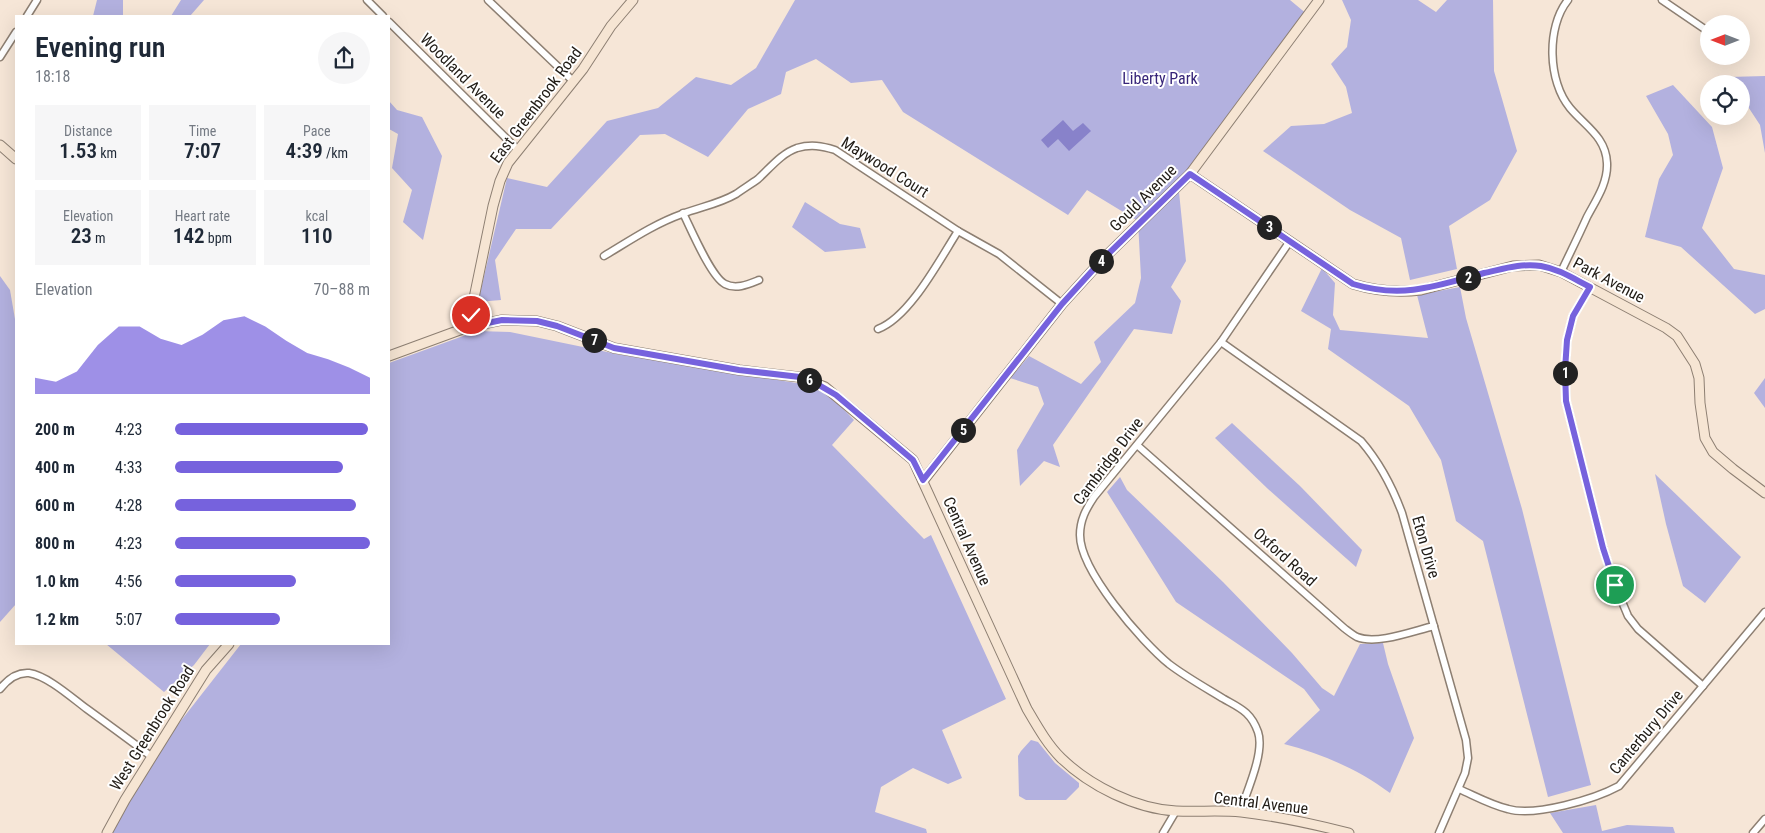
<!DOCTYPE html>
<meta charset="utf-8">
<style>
:root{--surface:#fff;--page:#f6f6f7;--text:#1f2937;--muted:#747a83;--accent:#7662dd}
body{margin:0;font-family:"Roboto Condensed",sans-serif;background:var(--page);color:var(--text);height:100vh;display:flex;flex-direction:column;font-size:19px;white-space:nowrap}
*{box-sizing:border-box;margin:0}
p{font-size:16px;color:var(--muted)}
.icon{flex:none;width:28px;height:28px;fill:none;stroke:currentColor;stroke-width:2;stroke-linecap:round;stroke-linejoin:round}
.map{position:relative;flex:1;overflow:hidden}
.sheet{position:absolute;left:15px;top:15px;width:375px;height:630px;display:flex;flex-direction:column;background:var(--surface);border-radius:0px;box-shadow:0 5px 20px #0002}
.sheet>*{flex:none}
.needle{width:32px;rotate:270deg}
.fabs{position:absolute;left:1700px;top:15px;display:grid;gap:10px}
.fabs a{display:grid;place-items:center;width:50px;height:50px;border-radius:50%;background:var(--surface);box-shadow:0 5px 20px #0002;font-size:25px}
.pin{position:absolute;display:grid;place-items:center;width:42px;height:42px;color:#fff;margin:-21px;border:2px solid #fff;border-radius:50%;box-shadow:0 1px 5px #0007}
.km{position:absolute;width:25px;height:25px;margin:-12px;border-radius:50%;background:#222;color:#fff;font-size:14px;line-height:25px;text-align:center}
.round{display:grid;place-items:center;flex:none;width:52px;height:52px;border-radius:26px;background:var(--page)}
.overview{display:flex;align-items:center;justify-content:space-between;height:85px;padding:0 20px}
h1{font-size:28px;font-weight:600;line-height:38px}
.metrics{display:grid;grid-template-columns:repeat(3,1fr);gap:8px;height:85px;padding:5px 20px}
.metrics div{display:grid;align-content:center;border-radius:0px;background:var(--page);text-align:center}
.metrics b{font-size:21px;font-weight:600}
.metrics small{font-size:14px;font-weight:400}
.metrics p{font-size:14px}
.chart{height:140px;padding:10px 20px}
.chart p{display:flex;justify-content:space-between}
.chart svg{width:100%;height:90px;margin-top:5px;fill:var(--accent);opacity:.7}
ul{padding:0 20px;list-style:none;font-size:16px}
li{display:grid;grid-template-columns:80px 60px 1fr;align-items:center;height:38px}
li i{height:12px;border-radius:6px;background:var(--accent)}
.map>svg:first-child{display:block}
.green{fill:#b3b1df}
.water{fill:#8882ca}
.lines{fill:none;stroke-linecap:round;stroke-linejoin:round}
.street-casing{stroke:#8d7f72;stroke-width:9}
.secondary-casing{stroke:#8d7f72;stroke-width:11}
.street{stroke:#fff;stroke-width:6}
.secondary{stroke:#f6e5d3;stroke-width:9}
.route-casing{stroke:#fff;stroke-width:10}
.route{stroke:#7662dd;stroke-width:6}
.labels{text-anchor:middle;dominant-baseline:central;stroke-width:4;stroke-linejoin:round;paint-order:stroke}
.street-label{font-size:16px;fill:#211c16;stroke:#fff}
.park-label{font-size:16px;fill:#372579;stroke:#fff}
</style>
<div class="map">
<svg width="1765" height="833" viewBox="0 0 1765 833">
<rect width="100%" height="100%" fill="#f6e6d7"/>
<!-- green -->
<g class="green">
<path d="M97 0H123V16H93Z"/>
<path d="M181 0H204L190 16H171Z"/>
<path d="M795 0H1290L1308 15 1178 182 1186 261 1171 287 1181 301 1172 334 1134 329 1053 445 1060 467 1044 461 1020 486 1017 450 1044 404 1038 387 1010 378 1029 356 1081 384 1101 362 1094 342 1135 303 1141 278 1138 221 1087 190 1068 215 903 112 882 80 851 83 816 59 786 72 781 94 748 109 708 157 665 134 640 135 551 229H516L495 260 501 300 478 302 507 178 547 187 607 121 658 108 696 77 731 85 756 68Z"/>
<path d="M1342 0H1418L1436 12 1447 0H1493L1494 71 1517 151 1490 200 1449 226 1457 269 1410 280 1401 238 1350 210 1263 151 1291 126 1324 124 1352 113 1346 87 1331 64 1347 47 1351 20Z"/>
<path d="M1765 76V153L1760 125 1741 96V84H1733L1729 77Z"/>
<path d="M1673 85 1712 127 1723 168 1702 228 1734 269 1765 275V309L1755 314 1681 247 1645 237 1659 179 1673 155 1668 134 1646 96Z"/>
<path d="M389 101 397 110 422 117 442 156 423 240 403 222 412 190 392 168 398 134 389 129Z"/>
<path d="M805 202 840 224 860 228 866 248 825 252 792 227Z"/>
<path d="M1322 268 1335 283 1333 315 1340 330 1428 338 1417 295 1460 287 1466 318 1522 509 1591 785 1548 797 1483 541 1456 521 1441 460 1409 406 1328 349 1331 329 1301 311Z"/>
<path d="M0 276 10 290 16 325V604L0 622Z"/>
<path d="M477 331 510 332 617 354 803 384 828 393 854 420 832 445 924 539 931 535 1006 699 942 730 962 778 948 784 913 768 881 787 875 812 926 829 927 833H110L169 736 241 644H389V363Z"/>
<path d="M1765 378V408L1754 393Z"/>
<path d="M1232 423 1300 486 1362 550 1356 567 1268 489 1215 438Z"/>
<path d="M1655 474 1741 557 1705 603 1683 586 1666 524Z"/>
<path d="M1120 477 1127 490 1223 582 1292 653 1322 688 1334 696 1360 644 1383 643 1388 664 1414 738 1390 793C1358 769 1322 754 1284 744L1320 710 1304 689 1176 602 1107 492Z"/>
<path d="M106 644H210L194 665 164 692Z"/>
<path d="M1031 740 1038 742 1055 763 1079 783V787L1066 800H1026L1019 796 1018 756 1021 751Z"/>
<path d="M1596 805 1602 831 1627 825 1673 827 1675 833H1563L1550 813Z"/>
</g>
<!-- water -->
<path class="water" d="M1063 120 1073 131 1083 123 1091 131 1069 151 1058 139 1048 148 1041 140Z"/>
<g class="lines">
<defs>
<g id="street">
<path d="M367 0 383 16"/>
<path d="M488 0 573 81"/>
<path d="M1662 0 1709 32"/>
<path d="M27 16 37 0"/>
<path d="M389 22 518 150"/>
<path d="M1709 36 1706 45 1709 51"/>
<path d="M1720 56H1721"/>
<path d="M0 57 16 32"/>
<path d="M683 213C691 229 711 277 725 284 736 290 749 284 759 280"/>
<path d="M604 256C629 241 654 224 682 214 700 207 719 204 736 194 743 189 751 184 758 179 770 168 782 153 797 148 811 144 822 146 835 150L958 231 999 254 1062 304"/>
<path d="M1561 272C1570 253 1579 235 1587 217 1596 200 1608 183 1607 163 1606 137 1585 126 1570 108 1548 82 1546 27 1568 0"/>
<path d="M1590 287 1573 316 1567 340 1565 370 1566 401 1603 548 1615 585 1628 616 1638 629 1703 686"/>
<path d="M878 329C910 317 940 259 958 231"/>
<path d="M1221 342 1361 441C1380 463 1392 486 1402 513L1466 740 1468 758 1465 773 1439 833"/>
<path d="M1137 445 1344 628C1348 631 1353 635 1357 637 1377 645 1413 631 1434 626"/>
<path d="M0 689C7 680 16 672 29 673 48 676 72 698 87 709 109 725 131 741 152 757"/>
<path d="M1459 789C1475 796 1491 805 1508 809 1535 817 1595 799 1619 786L1765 612"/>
<path d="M1240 812C1247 791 1265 752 1258 732 1251 712 1240 708 1224 699 1206 688 1186 677 1169 664 1142 642 1080 571 1080 535 1080 520 1086 509 1094 497L1221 342 1290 241"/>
<path d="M1163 833 1176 811"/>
<path d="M1753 833 1765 819"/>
</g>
<g id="secondary">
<path d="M0 145 16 159"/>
<path d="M1190 174 1353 284C1376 291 1397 293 1421 290L1513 266 1539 265 1561 272 1666 328 1677 336 1695 364 1699 378 1700 403 1705 438 1713 452 1733 469 1765 493"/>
<path d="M468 327 493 206 500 181 508 163 583 69 611 26 633 0"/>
<path d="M389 356 468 327 502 320 537 321 557 326 614 348 739 370 799 377 825 387 913 460 1027 709C1037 726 1047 744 1061 758 1090 786 1136 809 1176 811 1198 812 1220 810 1241 812 1278 816 1313 824 1349 833"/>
<path d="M923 481 1062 304 1103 259 1190 174 1319 0"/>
<path d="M107 833 125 800 206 670 229 644"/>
</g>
</defs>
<!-- street casing -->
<use href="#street" class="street-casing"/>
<!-- secondary casing -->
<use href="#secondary" class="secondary-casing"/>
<!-- street -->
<use href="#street" class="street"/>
<!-- secondary -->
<use href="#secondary" class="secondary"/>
</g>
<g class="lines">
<defs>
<path id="route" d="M471 315 468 327 502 320 537 321 557 326 614 348 739 370 800 377 812 381 836 395 913 460 923 480 1062 304 1103 259 1190 174 1353 284C1402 299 1437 286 1484 273 1503 269 1521 263 1541 266 1559 269 1574 279 1590 287L1573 316 1567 340 1565 370 1566 401 1603 548 1615 585"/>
</defs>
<!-- route casing -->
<use href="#route" class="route-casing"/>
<!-- route -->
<use href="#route" class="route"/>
</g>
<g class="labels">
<!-- street labels -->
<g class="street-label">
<text transform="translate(463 76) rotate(45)">Woodland Avenue</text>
<text transform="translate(536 105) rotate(-53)">East Greenbrook Road</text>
<text transform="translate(885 167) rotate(32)">Maywood Court</text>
<text transform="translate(1143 198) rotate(-45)">Gould Avenue</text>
<text transform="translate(1609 280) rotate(28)">Park Avenue</text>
<text transform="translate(1108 461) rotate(-53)">Cambridge Drive</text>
<text transform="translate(967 541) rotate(66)">Central Avenue</text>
<text transform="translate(1426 547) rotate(74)">Eton Drive</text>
<text transform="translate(1285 557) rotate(42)">Oxford Road</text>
<text transform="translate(152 728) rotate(-58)">West Greenbrook Road</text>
<text transform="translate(1646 732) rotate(-50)">Canterbury Drive</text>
<text transform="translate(1261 803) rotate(7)">Central Avenue</text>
</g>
<!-- park labels -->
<g class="park-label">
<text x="1160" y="78">Liberty Park</text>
</g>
</g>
</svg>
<div class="fabs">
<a><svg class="needle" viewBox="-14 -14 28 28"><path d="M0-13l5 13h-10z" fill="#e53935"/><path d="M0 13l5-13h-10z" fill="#747a83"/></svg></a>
<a><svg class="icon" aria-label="locate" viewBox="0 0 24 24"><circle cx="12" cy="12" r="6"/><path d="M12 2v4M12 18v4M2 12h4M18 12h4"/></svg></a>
</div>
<div class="pin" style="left:1615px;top:585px;background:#1e9e55"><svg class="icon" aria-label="arrive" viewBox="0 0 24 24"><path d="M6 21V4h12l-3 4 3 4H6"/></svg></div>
<div class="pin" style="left:471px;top:315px;background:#d93025"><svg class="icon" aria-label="check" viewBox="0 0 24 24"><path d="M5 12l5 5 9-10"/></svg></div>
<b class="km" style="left:1565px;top:373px">1</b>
<b class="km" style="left:1468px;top:278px">2</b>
<b class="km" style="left:1269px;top:227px">3</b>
<b class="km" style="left:1101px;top:261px">4</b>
<b class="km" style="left:963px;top:430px">5</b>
<b class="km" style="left:809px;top:380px">6</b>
<b class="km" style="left:594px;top:340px">7</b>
<section class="sheet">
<div class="overview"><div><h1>Evening run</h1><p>18:18</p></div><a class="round"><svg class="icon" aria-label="share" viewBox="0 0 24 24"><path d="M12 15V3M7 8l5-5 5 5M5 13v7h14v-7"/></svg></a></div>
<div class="metrics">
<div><p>Distance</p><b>1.53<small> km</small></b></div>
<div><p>Time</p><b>7:07</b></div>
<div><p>Pace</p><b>4:39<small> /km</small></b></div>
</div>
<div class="metrics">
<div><p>Elevation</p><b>23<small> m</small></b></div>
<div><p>Heart rate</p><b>142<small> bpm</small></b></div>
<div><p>kcal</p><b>110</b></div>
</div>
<div class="chart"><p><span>Elevation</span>70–88 m</p>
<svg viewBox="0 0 160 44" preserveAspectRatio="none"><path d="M0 44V36L10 38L20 33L30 20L40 11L50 11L60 17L70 20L80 15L90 8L100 6L110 11L120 18L130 24L140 27L150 31L160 36V44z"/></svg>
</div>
<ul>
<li><b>200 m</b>4:23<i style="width:99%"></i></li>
<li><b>400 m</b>4:33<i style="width:86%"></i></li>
<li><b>600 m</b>4:28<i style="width:93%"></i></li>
<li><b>800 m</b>4:23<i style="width:100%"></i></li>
<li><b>1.0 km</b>4:56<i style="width:62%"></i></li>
<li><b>1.2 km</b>5:07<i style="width:54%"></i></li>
</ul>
</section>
</div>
